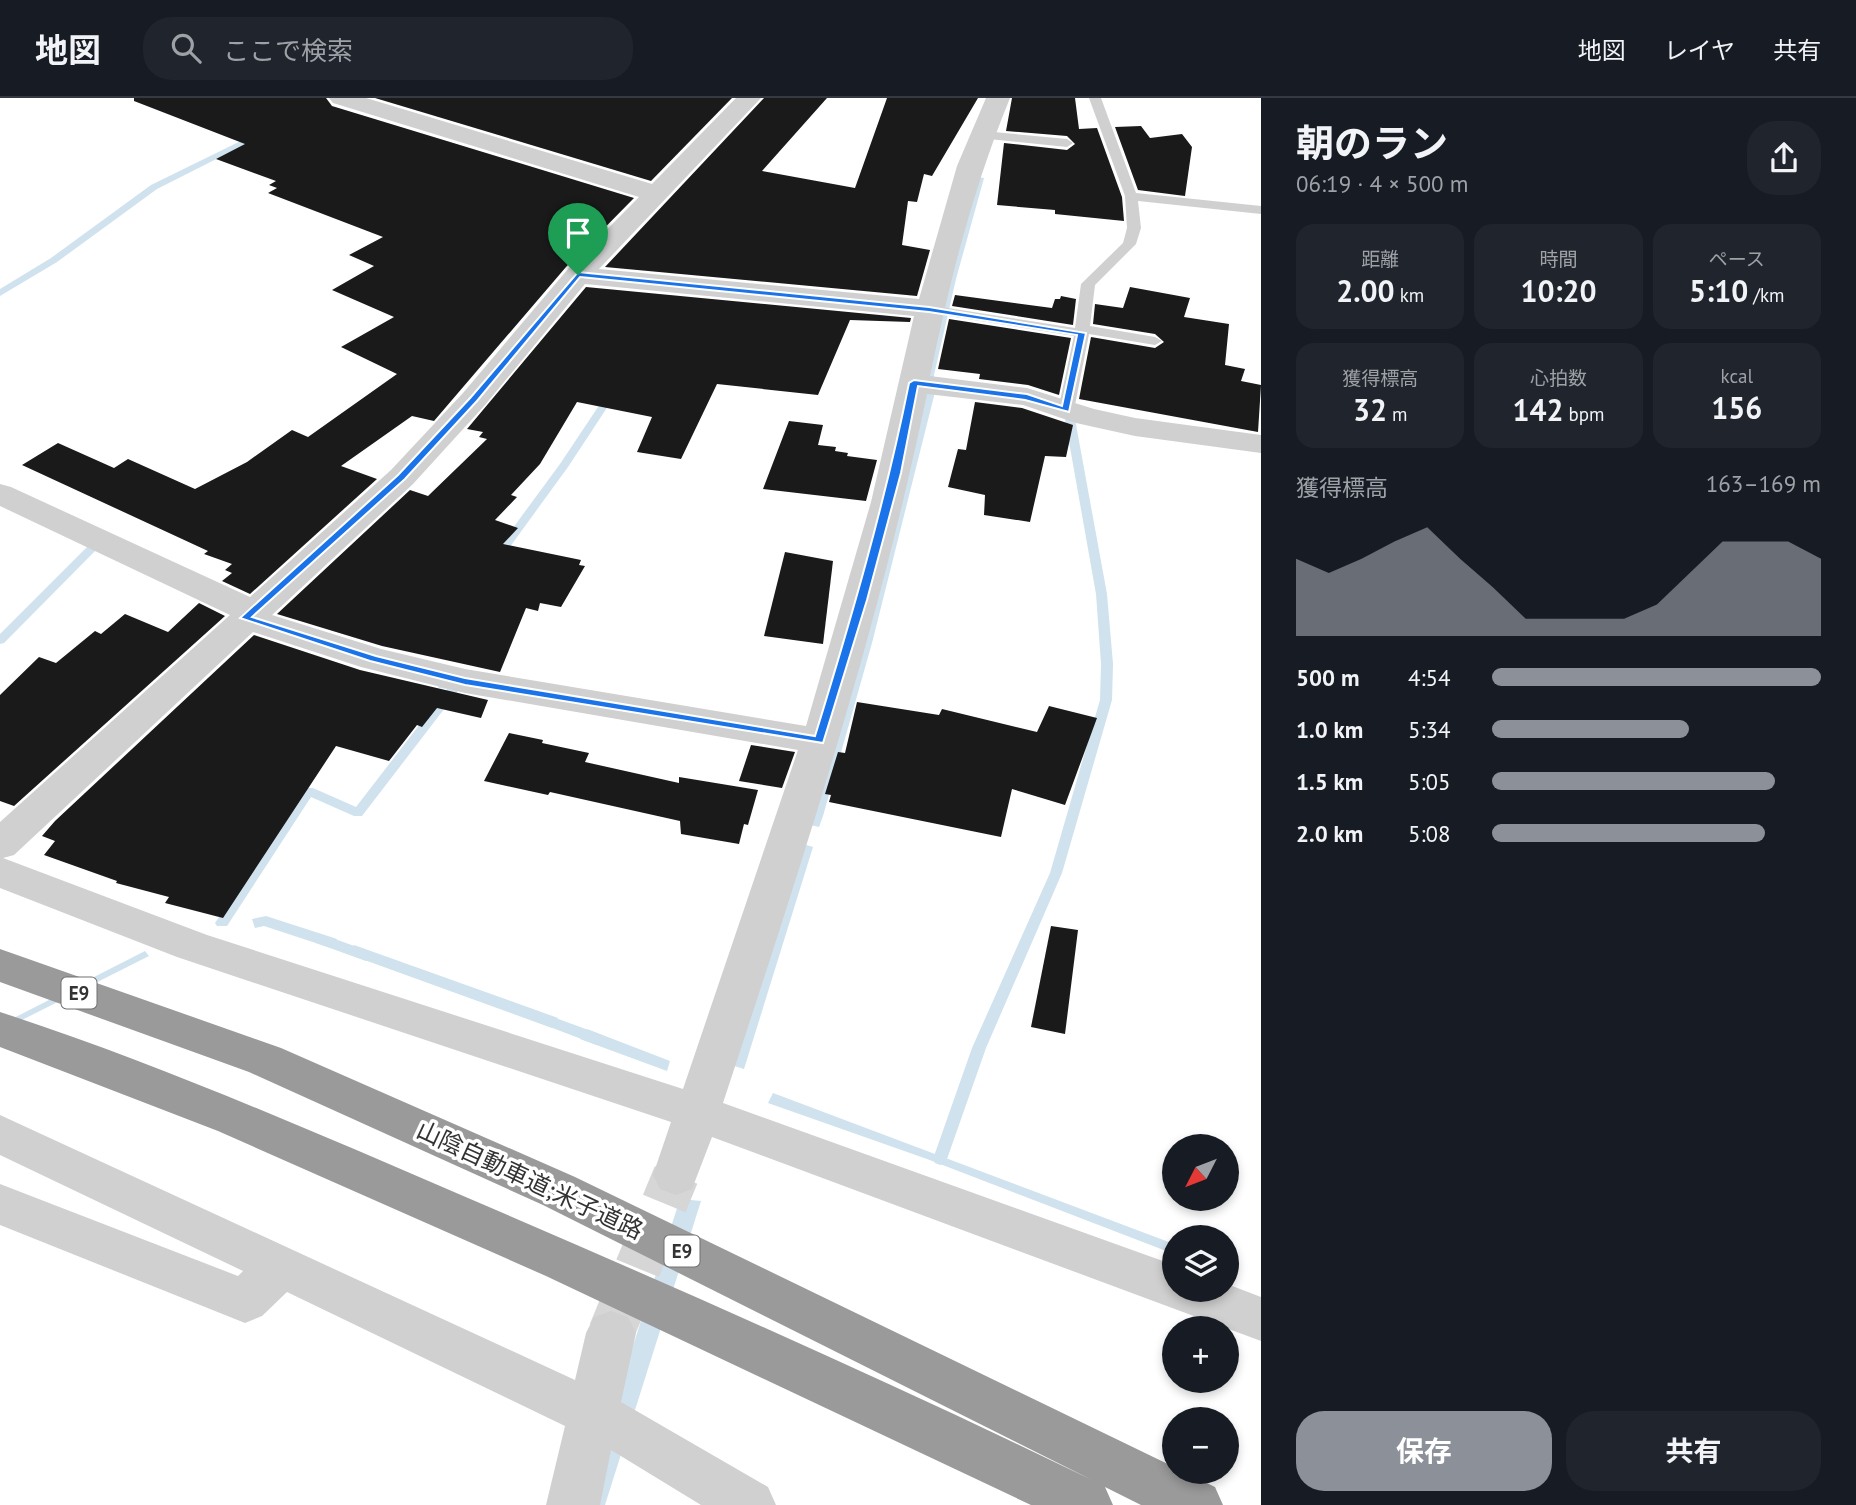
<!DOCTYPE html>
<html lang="ja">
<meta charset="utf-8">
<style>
:root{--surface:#171b24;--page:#20242c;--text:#f1f3f6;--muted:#9ea1a6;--line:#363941;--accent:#8c9099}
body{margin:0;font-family:"PT Sans","Noto Sans JP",sans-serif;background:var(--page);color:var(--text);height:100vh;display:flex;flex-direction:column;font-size:26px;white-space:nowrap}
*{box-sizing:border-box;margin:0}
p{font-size:23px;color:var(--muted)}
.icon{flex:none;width:38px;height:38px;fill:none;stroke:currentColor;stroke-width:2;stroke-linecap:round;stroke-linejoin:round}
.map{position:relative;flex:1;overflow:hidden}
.sheet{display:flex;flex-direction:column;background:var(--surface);width:595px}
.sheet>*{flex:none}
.needle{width:46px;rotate:228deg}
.controls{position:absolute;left:1162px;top:1036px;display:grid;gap:14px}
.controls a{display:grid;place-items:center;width:77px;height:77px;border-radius:50%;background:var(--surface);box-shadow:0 4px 10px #0003;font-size:35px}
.pin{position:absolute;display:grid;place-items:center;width:60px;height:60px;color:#fff;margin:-72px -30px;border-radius:50% 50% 50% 0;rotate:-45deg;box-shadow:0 0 7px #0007}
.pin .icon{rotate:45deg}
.round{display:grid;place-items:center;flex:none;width:74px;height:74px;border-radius:28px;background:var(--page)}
.overview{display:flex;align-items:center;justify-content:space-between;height:119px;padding:0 35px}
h1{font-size:38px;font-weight:700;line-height:52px}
.metrics{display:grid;grid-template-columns:repeat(3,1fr);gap:10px;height:119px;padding:7px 35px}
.metrics div{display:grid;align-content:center;border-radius:18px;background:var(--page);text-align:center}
.metrics b{font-size:30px;font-weight:700}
.metrics small{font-size:19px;font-weight:400}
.metrics p{font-size:19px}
.chart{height:196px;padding:14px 35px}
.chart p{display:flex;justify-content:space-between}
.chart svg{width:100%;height:126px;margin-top:7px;fill:var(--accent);opacity:.7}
.action{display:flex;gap:14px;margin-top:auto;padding:14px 35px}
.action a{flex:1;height:80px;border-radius:28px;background:var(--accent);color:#fff;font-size:28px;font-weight:700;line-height:80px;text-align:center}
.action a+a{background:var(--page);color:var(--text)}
ul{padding:0 35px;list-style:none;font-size:23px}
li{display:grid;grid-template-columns:112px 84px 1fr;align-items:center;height:52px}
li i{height:18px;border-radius:9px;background:var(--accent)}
header{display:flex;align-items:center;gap:42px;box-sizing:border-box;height:98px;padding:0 35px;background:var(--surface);border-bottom:2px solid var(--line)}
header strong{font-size:33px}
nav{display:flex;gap:38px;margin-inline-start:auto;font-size:24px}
.search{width:490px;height:63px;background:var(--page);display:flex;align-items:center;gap:18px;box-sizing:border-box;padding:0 24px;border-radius:28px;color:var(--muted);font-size:26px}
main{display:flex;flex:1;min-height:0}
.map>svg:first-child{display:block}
.water{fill:#cfe2ee}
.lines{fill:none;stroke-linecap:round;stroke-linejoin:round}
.stream{fill:#cfe2ee;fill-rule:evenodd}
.building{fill:#1a1a1a}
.minor-tunnel{stroke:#d6d6d6;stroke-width:46;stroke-dasharray:46 24;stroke-linecap:butt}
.service{fill:#d0d0d0;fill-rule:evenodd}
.minor{fill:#d0d0d0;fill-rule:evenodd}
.motorway{fill:#9a9a9a;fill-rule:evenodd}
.route{fill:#1a73e8;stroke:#fff;stroke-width:2;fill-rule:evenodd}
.labels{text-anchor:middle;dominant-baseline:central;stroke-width:7;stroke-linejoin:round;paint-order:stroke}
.shield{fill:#fff;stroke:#707070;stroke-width:2}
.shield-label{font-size:19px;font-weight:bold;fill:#333}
.near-street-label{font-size:24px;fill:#333;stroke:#fff}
</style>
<header>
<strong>地図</strong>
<div class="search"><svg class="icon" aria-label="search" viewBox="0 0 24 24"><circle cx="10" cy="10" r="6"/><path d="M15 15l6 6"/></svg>ここで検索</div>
<nav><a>地図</a><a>レイヤ</a><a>共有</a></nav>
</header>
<main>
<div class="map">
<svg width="1261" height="1407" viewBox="0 0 1261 1407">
<rect width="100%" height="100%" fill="#fff"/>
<!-- water -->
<g class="water">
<path d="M978 79 984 80 956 181 934 277V298L872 545 823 718 819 729 806 726 929 269Z"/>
<path d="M800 745 813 749 744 971 728 966Z"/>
<path d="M266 818 337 841 331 850 264 828 255 830 252 821Z"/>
<path d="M354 847 558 920 552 930 348 856Z"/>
<path d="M145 853 149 858 0 933V927Z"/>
<path d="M587 931 670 963 667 973 580 941Z"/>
<path d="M773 995 1174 1146V1156L927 1061 768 1005Z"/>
<path d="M680 1101 701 1103 605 1407H586L601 1348Z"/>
</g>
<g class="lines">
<!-- stream -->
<g class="stream">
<path d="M255 36 262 38 157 91 57 164 0 198V191L51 160 151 87Z"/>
<path d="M611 293 616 296 568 369 501 461H493L492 459 493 457 560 366 608 294Z"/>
<path d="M1070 318 1075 321 1107 496 1113 566 1112 602 1062 775 986 950 947 1061 945 1065 940 1067 935 1065 933 1061 972 950 1050 775 1100 602 1101 566 1096 496 1065 321Z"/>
<path d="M95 444 99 445 100 447 99 449 4 545 0 546V536L91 445Z"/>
<path d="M443 583 459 586 461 589 362 718H354L311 699 227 828H217L215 825 305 690H313L356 709 447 591 439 590 437 587Z"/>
<path d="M321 836 371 854 373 858 371 862 366 863 316 845 314 841 316 837Z"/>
<path d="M542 915 602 937 604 941 602 945 597 947 537 924 535 920 537 916Z"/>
</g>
</g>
<!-- building -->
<g class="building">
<path d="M134 0H326L332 8 634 100 566 169 434 323 412 318 341 368 377 381 250 496 222 483 232 475 225 472 232 466 204 456 208 453 22 367 58 345 114 370 128 361 195 391 247 364 292 332 308 339 397 276 341 249 394 219 332 192 374 168 349 157 383 139 268 95 277 90 269 87 276 83 216 61 245 46 134 3Z"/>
<path d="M375 0H732L651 83Z"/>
<path d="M764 0H827L762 73 855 90 887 0H978L932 78 924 76 917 104 908 103 902 147 930 152 917 198 605 169Z"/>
<path d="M1012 0H1075L1079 31 1097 30 1122 99 1124 123 1055 116V112L997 107 1004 45 1067 52 1075 46 1067 38 1006 33Z"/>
<path d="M1141 28 1150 40 1182 36 1192 49 1185 98 1138 92 1115 29Z"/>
<path d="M586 189 911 220 910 224 850 222 818 297 717 286 681 361 637 354 652 319 577 304 540 366 511 397 517 399 495 422 518 430 503 446 581 462 579 467 585 468 561 509 540 505 538 513 526 510 500 574 382 548 277 516 410 392 428 398 487 341 479 339 483 334 467 331Z"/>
<path d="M1130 189 1190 200 1184 219 1229 226 1225 267 1245 271 1241 283 1261 287 1258 334 1079 301 1091 239 1155 250 1164 244 1155 236 1093 226 1095 206 1123 210Z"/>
<path d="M955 197 1052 210 1055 201H1060L1061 198 1076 201 1073 227 952 208Z"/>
<path d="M949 221 1071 240 1059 297 1028 287 979 281 980 276 938 271Z"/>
<path d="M975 304 1022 310 1073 327 1066 359 1045 358 1030 424 984 417 985 397 948 389 958 351 966 352Z"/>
<path d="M789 323 823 327 818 347 836 349 835 353 848 355 847 358 877 362 866 403 763 391Z"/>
<path d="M785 454 833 463 823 546 764 538Z"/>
<path d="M199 505 225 518 14 708 0 703V597L39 559 56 565 95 533 101 536 125 516 168 534Z"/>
<path d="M254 537 360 572 488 602 481 620 437 610 422 629 417 627 389 663 336 648 223 820 165 805 169 799 116 785 117 783 44 757 55 743 42 738 55 723Z"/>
<path d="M857 604 939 617 942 611 1037 634 1049 608 1097 620 1065 707 1012 691 1001 739 829 704 831 697 825 696 838 654 845 655Z"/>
<path d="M509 635 543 642 542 645 589 655 585 664 679 685V679L758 692 748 727 744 726 739 746 681 736 680 723 550 694 548 697 484 683Z"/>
<path d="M751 647 795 654 782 690 739 683Z"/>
<path d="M1051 828 1078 832 1065 936 1031 929Z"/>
</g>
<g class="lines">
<!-- minor-tunnel -->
<path class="minor-tunnel" d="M611 1235 676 1077"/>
<!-- service -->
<g class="service">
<path d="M1089 0H1101L1136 95 1261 108V116L1138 103 1141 130 1136 146 1095 187 1090 228 1155 239 1162 243 1155 247 1089 236 1074 312 1066 317 1058 312 1074 238 929 215 922 211 929 207 1075 230 1081 186 1123 145 1127 130 1125 98Z"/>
<path d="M983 33 1067 41 1073 45 1067 49 979 40V34Z"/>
</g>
<!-- minor -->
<g class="minor">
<path d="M329 0H366L652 86 736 0H761L599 171 919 201 957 68 986 0H1010C973 90 950 182 930 278L1027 290 1094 311 1135 320 1261 337V355L1135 338 1076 325 1023 307 927 296C877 537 800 771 723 1005L1174 1167V1192H1227V1186L1261 1199V1243L712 1039 692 1091 676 1097 660 1091 653 1077 671 1024 177 859 0 790V724L230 517 0 408V386L11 389 250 499 391 372 463 295 568 171 639 99 333 5ZM585 186 914 218 871 404 806 628 465 571 381 551 272 517 413 386 485 307ZM253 534 361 569 465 595 798 652 683 991 207 837 3 760 14 757Z"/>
<path d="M0 1017 575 1282 586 1235 594 1219 611 1213 628 1219 636 1235 621 1304 768 1389 776 1407H701L611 1352 600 1407H546L565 1328 287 1194 262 1218 245 1225 0 1127V1086L238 1178 243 1173 0 1057Z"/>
</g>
<!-- motorway -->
<path class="motorway" d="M0 851 281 950 575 1079 1174 1369V1374H1184L1215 1389 1223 1407H1141L1105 1389 1113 1407H1031L546 1178 218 1033 0 949V914C157 965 309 1032 461 1097 673 1188 884 1281 1092 1382L543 1107 249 974 0 884Z"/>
</g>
<!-- route -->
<path class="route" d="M578 174 929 209 1086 235 1069 314 1025 302 918 288 901 375 867 502 823 645 465 587 370 563 240 520 398 377 471 299ZM580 179 929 214 1077 237 1062 308 1027 296 914 282 909 285C885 405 851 521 815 638L465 580 376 558 252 519 405 381 477 303Z"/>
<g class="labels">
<!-- shield labels -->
<g class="shield">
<rect x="61.5" y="879.5" width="35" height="31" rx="5"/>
<rect x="664.5" y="1137.5" width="35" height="31" rx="5"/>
</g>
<g class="shield-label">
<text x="79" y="895">E9</text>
<text x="682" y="1153">E9</text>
</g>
<!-- near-street labels -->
<g class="near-street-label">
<text transform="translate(530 1082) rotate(25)">山陰自動車道;米子道路</text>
</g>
</g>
</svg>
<div class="controls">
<a><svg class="needle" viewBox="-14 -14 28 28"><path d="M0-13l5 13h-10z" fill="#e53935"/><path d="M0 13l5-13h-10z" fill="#9ea1a6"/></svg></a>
<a><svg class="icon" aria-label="layers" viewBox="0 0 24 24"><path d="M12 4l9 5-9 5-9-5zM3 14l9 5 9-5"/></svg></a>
<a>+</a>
<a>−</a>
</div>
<div class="pin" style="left:578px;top:177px;background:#1e9e55"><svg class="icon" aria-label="arrive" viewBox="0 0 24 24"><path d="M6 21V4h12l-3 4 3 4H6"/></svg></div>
</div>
<section class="sheet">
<div class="overview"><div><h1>朝のラン</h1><p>06:19 · 4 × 500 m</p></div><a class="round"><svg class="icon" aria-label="share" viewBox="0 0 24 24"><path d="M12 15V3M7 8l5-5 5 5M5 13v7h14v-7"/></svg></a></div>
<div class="metrics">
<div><p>距離</p><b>2.00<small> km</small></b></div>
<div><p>時間</p><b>10:20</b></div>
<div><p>ペース</p><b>5:10<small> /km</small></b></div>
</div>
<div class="metrics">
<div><p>獲得標高</p><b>32<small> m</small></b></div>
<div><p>心拍数</p><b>142<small> bpm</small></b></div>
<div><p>kcal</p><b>156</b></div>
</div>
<div class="chart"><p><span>獲得標高</span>163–169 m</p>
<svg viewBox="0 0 160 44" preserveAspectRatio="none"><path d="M0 44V17L10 22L20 17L30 11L40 6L50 17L60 27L70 38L80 38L90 38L100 38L110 33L120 22L130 11L140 11L150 11L160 17V44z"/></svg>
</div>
<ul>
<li><b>500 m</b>4:54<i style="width:100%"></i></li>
<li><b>1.0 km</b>5:34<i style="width:60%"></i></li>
<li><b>1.5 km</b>5:05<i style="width:86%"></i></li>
<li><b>2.0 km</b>5:08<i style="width:83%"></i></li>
</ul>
<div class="action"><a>保存</a><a>共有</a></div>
</section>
</main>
